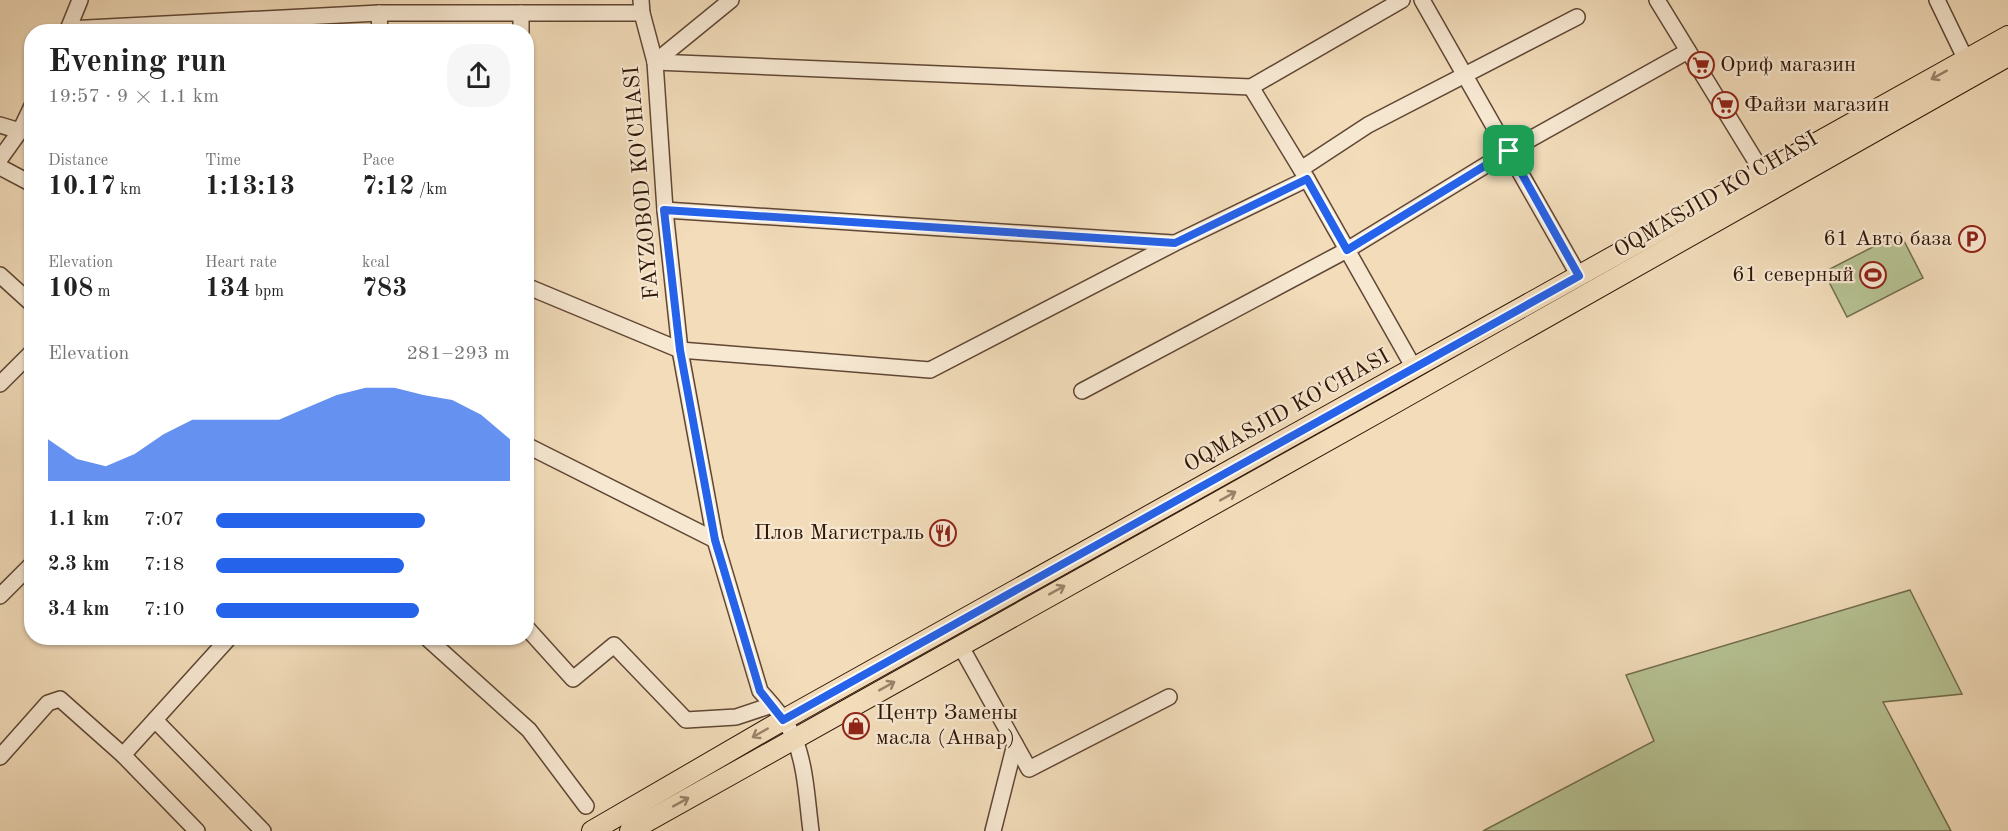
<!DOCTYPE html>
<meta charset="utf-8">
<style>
:root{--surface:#fff;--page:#f6f6f6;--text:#222;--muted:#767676;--accent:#2563eb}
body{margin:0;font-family:"Old Standard TT",serif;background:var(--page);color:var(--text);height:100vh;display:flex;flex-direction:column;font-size:22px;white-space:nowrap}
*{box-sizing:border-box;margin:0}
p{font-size:20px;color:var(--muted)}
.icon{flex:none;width:33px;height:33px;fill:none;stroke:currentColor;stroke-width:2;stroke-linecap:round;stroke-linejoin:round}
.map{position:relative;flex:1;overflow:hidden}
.panel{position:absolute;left:24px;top:24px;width:510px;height:621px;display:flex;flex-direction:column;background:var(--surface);border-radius:24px;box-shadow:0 2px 4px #0004}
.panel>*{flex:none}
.pin{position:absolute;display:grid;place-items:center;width:51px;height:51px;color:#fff;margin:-26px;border-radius:12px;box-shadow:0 3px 9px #0006}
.round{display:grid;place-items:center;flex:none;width:63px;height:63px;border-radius:24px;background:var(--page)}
.head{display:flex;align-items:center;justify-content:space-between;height:102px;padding:0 24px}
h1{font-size:33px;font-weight:700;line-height:45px}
.figures{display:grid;grid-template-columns:repeat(3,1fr);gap:9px;height:102px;padding:6px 24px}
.figures div{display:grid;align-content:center}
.figures b{font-size:26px;font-weight:700}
.figures small{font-size:16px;font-weight:400}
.figures p{font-size:16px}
.chart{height:168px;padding:12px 24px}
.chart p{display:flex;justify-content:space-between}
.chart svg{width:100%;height:108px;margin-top:6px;fill:var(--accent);opacity:.7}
ul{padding:0 24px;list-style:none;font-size:20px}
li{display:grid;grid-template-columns:96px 72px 1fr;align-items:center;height:45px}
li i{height:15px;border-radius:8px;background:var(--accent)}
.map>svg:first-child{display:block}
.green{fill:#b6c293;stroke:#726c4d;stroke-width:1.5}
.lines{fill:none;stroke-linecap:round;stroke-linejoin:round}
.minor-casing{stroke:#604734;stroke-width:18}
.major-casing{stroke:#2f1507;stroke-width:22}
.minor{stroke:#f7e8d2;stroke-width:15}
.major{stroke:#f2dcba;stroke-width:20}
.oneway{stroke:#9a8269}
.route-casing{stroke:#fff;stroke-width:12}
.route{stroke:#2563eb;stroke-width:8}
.labels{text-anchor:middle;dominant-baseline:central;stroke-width:4.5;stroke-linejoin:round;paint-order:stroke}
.poi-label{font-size:22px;fill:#2f1507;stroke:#f7e8d2;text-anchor:start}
.street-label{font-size:22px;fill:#2f1507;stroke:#f7e8d2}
</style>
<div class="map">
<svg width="2008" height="831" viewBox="0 0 2008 831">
<rect width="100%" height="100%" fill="#f2dcba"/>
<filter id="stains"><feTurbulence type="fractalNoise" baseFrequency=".00333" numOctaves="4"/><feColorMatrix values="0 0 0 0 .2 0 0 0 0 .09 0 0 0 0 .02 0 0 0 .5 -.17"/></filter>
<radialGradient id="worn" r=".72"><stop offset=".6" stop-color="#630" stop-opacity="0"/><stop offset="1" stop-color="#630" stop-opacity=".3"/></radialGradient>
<!-- green -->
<g class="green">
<path d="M1900 233 1923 278 1847 317 1824 272Z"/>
<path d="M1910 590 1962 694 1883 702 1951 831H1483L1654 741 1626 675Z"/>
</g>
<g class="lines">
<defs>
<g id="minor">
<path d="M641 0 642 13 655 62 665 210 680 350 715 540 760 691C773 705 788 722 795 740 806 768 807 801 811 831"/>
<path d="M1422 0 1579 276"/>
<path d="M1657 0 1763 173"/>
<path d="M1937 0 1966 60"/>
<path d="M379 13 380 32"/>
<path d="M521 13V32"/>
<path d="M68 29 379 13H642"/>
<path d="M67 32 80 0"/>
<path d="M655 62 1251 87 1402 0"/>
<path d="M655 62 731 0"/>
<path d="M1251 87 1307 179 1414 368"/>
<path d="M0 125 20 131"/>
<path d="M0 159 20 131 32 106"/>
<path d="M0 167 32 184"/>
<path d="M1301 169 1368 125 1577 17"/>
<path d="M665 210 1173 243"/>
<path d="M0 275 32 304"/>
<path d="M526 286 680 350 930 370 1175 243 1307 179"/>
<path d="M0 384 32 352"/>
<path d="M1082 391 1347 250 1509 151 1688 51"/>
<path d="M526 445 715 540"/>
<path d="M0 596 32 564"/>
<path d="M526 627 573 679 614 645 686 720 736 717 772 705"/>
<path d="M427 638 529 730 586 806"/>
<path d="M960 645 1029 769 1169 697"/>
<path d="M155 720 263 831"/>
<path d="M123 755 229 638"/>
<path d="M0 757 48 703 60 699 123 755 197 831"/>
<path d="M993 831 1015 744"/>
</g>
<g id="major">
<path d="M592 831 783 720 2008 36"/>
<path d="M630 831C1089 573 1551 318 2008 56"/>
</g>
</defs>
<!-- minor casing -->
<use href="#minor" class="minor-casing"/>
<!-- major casing -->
<use href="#major" class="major-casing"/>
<!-- minor -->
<use href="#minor" class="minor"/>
<!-- major -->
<use href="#major" class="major"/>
</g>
<!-- one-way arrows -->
<defs><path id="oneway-shaft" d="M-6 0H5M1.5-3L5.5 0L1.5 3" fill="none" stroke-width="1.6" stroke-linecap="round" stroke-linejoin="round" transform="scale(1.5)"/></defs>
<g class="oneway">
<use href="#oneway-shaft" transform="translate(1939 75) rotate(151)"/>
<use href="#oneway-shaft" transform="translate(1228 496) rotate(-29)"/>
<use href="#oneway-shaft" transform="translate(1057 590) rotate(-29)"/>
<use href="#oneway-shaft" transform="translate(887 686) rotate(-29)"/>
<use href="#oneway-shaft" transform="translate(760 733) rotate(150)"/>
<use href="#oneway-shaft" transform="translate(681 802) rotate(-29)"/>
</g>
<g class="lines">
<defs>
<path id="route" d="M1509 151 1579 276 783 720 760 691 715 540 680 350 664 210 1175 243 1307 179 1347 250Z"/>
</defs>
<!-- route casing -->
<use href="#route" class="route-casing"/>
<!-- route -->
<use href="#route" class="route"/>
</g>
<!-- icons -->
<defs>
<symbol id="supermarket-ring" viewBox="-11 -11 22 22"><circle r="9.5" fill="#f7e8d2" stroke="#8f2418" stroke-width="1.5"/><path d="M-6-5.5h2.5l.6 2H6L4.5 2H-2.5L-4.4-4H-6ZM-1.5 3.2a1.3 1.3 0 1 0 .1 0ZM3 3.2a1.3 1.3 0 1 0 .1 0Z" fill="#8f2418"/></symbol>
<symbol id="parking-ring" viewBox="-11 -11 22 22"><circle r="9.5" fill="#f7e8d2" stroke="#8f2418" stroke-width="1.5"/><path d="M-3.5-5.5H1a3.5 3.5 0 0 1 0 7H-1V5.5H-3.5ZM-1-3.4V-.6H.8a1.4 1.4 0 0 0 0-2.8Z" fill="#8f2418"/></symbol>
<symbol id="stadium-ring" viewBox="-11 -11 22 22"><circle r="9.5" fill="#f7e8d2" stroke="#8f2418" stroke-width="1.5"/><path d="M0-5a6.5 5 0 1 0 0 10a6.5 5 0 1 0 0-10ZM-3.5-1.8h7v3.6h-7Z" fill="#8f2418"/></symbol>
<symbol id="restaurant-ring" viewBox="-11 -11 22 22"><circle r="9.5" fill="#f7e8d2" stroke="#8f2418" stroke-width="1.5"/><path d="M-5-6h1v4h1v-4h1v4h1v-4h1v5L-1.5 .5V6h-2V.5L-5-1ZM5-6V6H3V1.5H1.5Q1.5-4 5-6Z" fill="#8f2418"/></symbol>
<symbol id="shop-ring" viewBox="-11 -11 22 22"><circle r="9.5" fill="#f7e8d2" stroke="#8f2418" stroke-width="1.5"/><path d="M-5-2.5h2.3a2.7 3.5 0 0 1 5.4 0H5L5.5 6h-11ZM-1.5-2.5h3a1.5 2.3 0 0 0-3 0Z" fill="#8f2418"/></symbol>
</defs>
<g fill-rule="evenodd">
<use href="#supermarket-ring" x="1686" y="50" width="30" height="30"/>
<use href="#supermarket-ring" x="1710" y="90" width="30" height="30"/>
<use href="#parking-ring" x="1957" y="224" width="30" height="30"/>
<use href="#stadium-ring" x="1858" y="260" width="30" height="30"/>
<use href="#restaurant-ring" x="928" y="518" width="30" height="30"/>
<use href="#shop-ring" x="841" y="711" width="30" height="30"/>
</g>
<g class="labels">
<!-- poi labels -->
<g class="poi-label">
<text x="1720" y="65">Ориф магазин</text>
<text x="1744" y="105">Файзи магазин</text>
<text x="1952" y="239" text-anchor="end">61 Авто база</text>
<text x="1854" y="275" text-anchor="end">61 северный</text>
<text x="924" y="533" text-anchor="end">Плов Магистраль</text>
<text x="876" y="713">Центр Замены<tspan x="876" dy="25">масла (Анвар)</tspan></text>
</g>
<!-- street labels -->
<g class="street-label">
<text transform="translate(642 183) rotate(-95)">FAYZOBOD KO'CHASI</text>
<text transform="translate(1716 195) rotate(-30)">OQMASJID KO'CHASI</text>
<text transform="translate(1287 411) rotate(-29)">OQMASJID KO'CHASI</text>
</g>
</g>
<rect width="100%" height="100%" filter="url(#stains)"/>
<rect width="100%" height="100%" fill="url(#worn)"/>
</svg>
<div class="pin" style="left:1509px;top:151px;background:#1e9e55"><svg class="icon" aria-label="arrive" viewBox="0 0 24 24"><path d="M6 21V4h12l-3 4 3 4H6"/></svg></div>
<section class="panel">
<div class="head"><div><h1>Evening run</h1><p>19:57 · 9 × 1.1 km</p></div><a class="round"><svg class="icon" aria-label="share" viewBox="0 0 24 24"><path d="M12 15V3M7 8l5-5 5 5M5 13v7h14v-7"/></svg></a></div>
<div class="figures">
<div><p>Distance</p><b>10.17<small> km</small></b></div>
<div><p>Time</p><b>1:13:13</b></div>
<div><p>Pace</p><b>7:12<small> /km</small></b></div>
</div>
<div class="figures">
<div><p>Elevation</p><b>108<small> m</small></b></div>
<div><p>Heart rate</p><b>134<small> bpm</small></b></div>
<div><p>kcal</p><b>783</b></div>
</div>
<div class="chart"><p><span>Elevation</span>281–293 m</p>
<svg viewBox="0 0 160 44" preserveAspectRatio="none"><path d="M0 44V27L10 35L20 38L30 33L40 25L50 19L60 19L70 19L80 19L90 14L100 9L110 6L120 6L130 9L140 11L150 17L160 27V44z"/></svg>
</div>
<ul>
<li><b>1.1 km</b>7:07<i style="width:71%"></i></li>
<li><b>2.3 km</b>7:18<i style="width:64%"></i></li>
<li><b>3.4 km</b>7:10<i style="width:69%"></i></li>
</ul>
</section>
</div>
